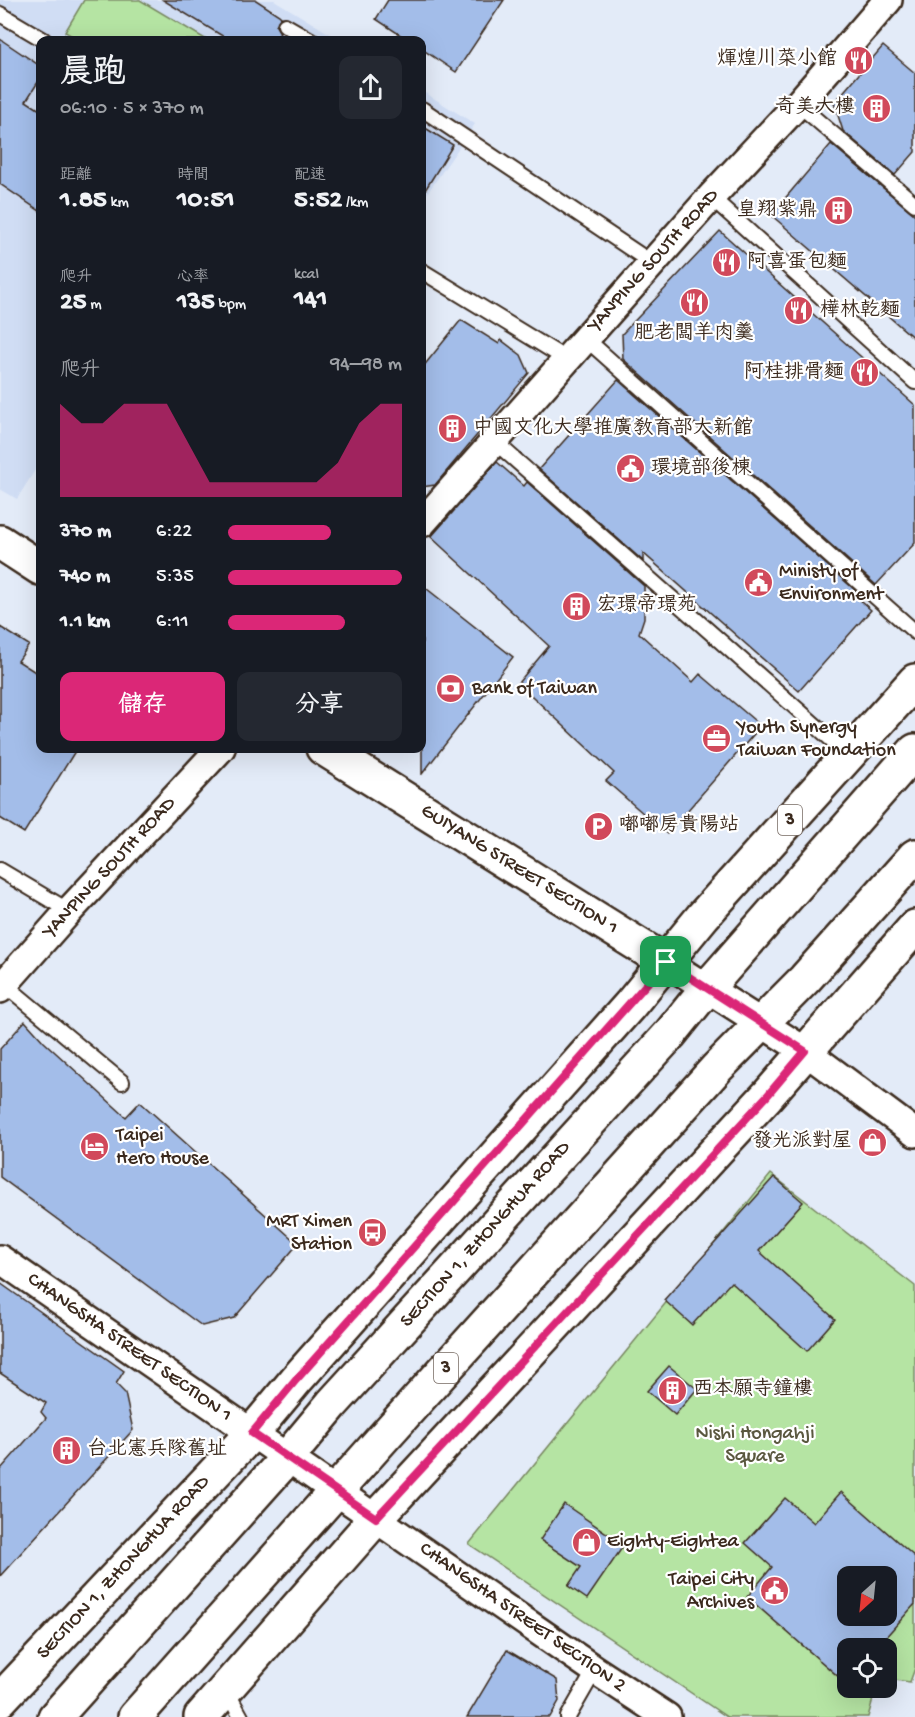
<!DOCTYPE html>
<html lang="zh-TW">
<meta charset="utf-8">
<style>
:root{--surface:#171b24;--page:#242831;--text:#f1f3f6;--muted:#9ea1a6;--accent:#db2777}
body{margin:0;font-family:"Gochi Hand","LXGW WenKai TC",sans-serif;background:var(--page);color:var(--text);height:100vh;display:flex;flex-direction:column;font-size:22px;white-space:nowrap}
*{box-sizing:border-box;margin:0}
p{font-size:20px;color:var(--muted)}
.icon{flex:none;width:33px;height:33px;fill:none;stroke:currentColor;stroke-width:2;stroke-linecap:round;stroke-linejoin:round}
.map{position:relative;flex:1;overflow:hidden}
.panel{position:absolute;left:36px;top:36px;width:390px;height:717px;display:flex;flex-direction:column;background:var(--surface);border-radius:12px;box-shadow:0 6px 24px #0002}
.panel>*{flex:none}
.needle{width:39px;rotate:207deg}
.tools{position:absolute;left:837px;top:1566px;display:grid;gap:12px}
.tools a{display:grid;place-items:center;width:60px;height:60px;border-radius:12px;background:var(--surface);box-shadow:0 6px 24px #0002;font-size:30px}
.pin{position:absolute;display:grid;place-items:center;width:51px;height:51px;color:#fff;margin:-26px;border-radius:12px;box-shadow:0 3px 9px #0006}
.round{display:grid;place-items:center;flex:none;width:63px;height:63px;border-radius:12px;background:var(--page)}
.overview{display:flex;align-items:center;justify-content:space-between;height:102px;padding:0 24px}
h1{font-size:33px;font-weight:700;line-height:45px}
.figures{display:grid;grid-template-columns:repeat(3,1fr);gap:9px;height:102px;padding:6px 24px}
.figures div{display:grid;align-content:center}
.figures b{font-size:26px;font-weight:700}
.figures small{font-size:16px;font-weight:400}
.figures p{font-size:16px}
.chart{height:168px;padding:12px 24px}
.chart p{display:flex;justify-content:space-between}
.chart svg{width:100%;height:108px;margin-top:6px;fill:var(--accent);opacity:.7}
.action{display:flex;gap:12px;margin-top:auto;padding:12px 24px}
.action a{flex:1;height:69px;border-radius:12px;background:var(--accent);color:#fff;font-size:24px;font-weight:700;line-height:69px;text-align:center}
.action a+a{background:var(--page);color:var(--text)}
ul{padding:0 24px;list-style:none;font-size:20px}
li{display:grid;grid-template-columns:96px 72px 1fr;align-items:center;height:45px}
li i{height:15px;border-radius:8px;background:var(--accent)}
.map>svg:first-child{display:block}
.built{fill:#d0ddf4}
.green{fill:#b5e4a3;stroke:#788760;stroke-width:1.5;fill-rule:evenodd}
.building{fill:#a3bde9;stroke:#3b2a1e;stroke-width:1.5;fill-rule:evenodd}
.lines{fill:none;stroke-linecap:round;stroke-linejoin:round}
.service-casing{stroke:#3b2a1e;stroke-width:18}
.minor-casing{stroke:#3b2a1e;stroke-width:32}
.tertiary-casing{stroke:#3b2a1e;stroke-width:38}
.primary-casing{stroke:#3b2a1e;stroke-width:38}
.service{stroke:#fff;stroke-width:14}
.minor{stroke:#fff;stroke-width:27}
.tertiary{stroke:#fff;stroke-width:33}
.primary{stroke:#fff;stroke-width:33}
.route-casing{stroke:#fff;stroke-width:12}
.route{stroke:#db2777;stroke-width:8}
.labels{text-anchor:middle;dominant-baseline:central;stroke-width:4.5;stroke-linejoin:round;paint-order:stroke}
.shield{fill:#fff;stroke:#766a62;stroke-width:1.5}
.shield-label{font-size:18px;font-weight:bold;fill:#3b2a1e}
.poi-label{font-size:20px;fill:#3b2a1e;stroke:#fff;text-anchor:start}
.street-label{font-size:20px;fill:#3b2a1e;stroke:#fff}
.park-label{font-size:20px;fill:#5a583f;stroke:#fff}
</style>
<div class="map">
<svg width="915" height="1717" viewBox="0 0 915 1717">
<rect width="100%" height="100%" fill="#e3ebf8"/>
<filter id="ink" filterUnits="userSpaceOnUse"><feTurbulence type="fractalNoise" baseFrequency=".0167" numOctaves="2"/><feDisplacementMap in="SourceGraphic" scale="12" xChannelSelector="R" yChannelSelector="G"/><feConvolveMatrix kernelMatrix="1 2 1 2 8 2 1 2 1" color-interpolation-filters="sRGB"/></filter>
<g filter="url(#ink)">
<!-- built -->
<g class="built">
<path d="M0 0H274L340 40H40V462L17 499 0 489Z"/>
<path d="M422 91 475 124 422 201Z"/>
</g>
<!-- green -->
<g class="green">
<path d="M84 0H140L207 40H80L65 32Z"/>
<path d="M771 1174 915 1286V1668L910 1682 887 1679 886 1648H848V1688H876L868 1717H727L469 1544ZM848 1576H886V1616H848Z"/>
</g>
<!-- building -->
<g class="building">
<path d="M163 0H256L279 15 281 17 276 26 280 33 275 40H229Z"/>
<path d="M388 0H504L456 72 422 49V40H408L376 19Z"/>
<path d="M0 39 40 66V79L26 101 40 110V211L0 184Z"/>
<path d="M883 46 915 73V152L895 175 843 131 834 103Z"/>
<path d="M422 126 453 145 422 195Z"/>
<path d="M831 144 915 215V339L771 215Z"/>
<path d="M720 231 915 405V543L876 585 623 359 622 334Z"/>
<path d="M461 320 499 344 501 340 521 355 529 373 435 485 422 487V368Z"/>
<path d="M618 380 864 598 861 601 871 610 799 691 643 553V561L539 469Z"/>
<path d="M497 462 524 486 527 482 644 586V618L639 633 693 682 700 674 761 726 667 834 606 781 614 773 518 683 549 646 431 537Z"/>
<path d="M422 585 513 657 422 774Z"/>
<path d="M0 627 29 645 18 661 40 675V748H77L24 833 0 818Z"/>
<path d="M25 1021 44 1042 126 1117 140 1102 298 1244 234 1318 202 1326 0 1177V1049Z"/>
<path d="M774 1177 803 1202 759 1251 835 1319 807 1351 731 1282 692 1325 664 1300Z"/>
<path d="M0 1283 124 1371 116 1384 125 1393 133 1430 0 1576V1470L46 1418 41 1412 46 1403 0 1373Z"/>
<path d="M669 1366 697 1389 675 1415 647 1391Z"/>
<path d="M841 1492 915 1557V1604L876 1648H848V1685L747 1597 772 1567 745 1543 785 1498 814 1523ZM848 1576H886V1616H848Z"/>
<path d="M564 1504 624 1545 587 1599 568 1586 581 1567 540 1540Z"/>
<path d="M507 1650 557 1680 559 1701 550 1717H467Z"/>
</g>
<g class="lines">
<defs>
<g id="service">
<path d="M0 14 44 40"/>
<path d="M285 25 311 40"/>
<path d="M798 104 915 204"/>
<path d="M422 109 652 263"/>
<path d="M711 197 915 382"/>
<path d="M422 271 566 359"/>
<path d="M585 338 915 632"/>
<path d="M494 441 849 755"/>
<path d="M0 870 69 911"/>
<path d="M4 984 122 1082"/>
<path d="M226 1690 241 1717"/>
<path d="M568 1717 595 1670"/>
</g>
<g id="minor">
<path d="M422 523 711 197 798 104 888 0"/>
<path d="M666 962 805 1051 915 1133"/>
<path d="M0 989 69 911 221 748"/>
<path d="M0 1259 595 1670 667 1717"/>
</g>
<g id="tertiary">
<path d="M0 542 40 568"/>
<path d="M323 748 666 962"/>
</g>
<g id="primary">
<path d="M0 1700 252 1433 296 1380 630 1005 703 916 915 681"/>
<path d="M55 1717 287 1458 332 1404 670 1034 707 988 915 751"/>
<path d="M135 1717 383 1438 717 1068 805 979 915 856"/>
<path d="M201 1717 376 1518 767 1096 915 927"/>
</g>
</defs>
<!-- service casing -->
<use href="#service" class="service-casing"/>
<!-- minor casing -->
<use href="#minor" class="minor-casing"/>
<!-- tertiary casing -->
<use href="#tertiary" class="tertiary-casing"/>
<!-- primary casing -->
<use href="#primary" class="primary-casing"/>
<!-- service -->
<use href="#service" class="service"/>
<!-- minor -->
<use href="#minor" class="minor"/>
<!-- tertiary -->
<use href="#tertiary" class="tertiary"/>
<!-- primary -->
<use href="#primary" class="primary"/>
</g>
</g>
<g class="lines" filter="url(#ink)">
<defs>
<path id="route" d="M666 962 805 1051 767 1096 376 1518 252 1433 296 1380Z"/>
</defs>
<!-- route casing -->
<use href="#route" class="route-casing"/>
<!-- route -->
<use href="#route" class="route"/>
</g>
<!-- icons -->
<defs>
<symbol id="restaurant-disc" viewBox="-11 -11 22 22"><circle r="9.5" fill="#d1495b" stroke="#fff"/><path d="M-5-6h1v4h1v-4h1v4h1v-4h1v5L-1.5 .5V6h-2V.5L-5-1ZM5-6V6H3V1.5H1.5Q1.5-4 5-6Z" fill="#fff"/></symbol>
<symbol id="building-disc" viewBox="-11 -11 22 22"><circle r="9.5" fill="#d1495b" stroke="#fff"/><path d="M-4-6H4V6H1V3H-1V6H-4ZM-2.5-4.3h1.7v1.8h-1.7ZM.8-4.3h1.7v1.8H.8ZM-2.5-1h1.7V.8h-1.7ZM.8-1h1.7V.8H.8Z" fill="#fff"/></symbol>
<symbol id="civic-disc" viewBox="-11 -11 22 22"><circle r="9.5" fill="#d1495b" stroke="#fff"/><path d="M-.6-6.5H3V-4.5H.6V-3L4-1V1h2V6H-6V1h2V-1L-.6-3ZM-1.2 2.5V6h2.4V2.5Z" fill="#fff"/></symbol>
<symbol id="bank-disc" viewBox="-11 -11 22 22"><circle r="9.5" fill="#d1495b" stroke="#fff"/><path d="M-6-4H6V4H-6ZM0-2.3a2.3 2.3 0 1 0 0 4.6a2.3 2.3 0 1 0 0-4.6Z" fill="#fff"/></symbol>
<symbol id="office-disc" viewBox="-11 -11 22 22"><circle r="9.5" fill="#d1495b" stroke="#fff"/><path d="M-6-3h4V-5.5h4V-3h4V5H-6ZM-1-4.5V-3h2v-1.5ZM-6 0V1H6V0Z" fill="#fff"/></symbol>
<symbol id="parking-disc" viewBox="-11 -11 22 22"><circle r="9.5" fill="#d1495b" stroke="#fff"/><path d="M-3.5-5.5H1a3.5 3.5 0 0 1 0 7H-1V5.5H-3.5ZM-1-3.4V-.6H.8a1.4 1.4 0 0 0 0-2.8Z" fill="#fff"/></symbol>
<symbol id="shop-disc" viewBox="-11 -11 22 22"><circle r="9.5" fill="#d1495b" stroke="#fff"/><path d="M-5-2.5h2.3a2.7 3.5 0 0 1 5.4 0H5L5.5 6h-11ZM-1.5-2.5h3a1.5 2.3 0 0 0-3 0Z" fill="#fff"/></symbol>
<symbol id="hotel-disc" viewBox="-11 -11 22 22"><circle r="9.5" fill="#d1495b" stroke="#fff"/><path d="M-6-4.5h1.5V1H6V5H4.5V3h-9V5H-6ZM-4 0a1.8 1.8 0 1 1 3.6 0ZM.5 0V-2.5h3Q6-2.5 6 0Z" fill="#fff"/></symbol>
<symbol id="bus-disc" viewBox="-11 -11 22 22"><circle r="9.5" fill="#d1495b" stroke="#fff"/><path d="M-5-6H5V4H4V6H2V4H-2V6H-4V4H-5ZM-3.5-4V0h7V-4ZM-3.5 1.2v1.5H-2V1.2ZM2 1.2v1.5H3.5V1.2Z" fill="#fff"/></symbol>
</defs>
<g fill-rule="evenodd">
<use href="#restaurant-disc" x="842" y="44" width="33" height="33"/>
<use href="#building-disc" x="860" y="92" width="33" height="33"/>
<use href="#building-disc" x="822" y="194" width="33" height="33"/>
<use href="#restaurant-disc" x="710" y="246" width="33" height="33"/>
<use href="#restaurant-disc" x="678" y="286" width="33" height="33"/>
<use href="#restaurant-disc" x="782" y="294" width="33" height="33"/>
<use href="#restaurant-disc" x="848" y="356" width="33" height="33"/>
<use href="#building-disc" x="436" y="412" width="33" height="33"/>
<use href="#civic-disc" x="614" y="452" width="33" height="33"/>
<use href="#civic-disc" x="742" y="566" width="33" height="33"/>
<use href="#building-disc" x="560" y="590" width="33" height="33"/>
<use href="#bank-disc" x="434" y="672" width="33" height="33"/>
<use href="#office-disc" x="700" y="722" width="33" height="33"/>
<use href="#parking-disc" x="582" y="810" width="33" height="33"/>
<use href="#shop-disc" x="856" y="1126" width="33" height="33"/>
<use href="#hotel-disc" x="78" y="1130" width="33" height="33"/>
<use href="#bus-disc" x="356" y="1216" width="33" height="33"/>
<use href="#building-disc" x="656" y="1374" width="33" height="33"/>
<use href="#building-disc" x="50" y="1434" width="33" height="33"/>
<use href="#shop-disc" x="570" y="1526" width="33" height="33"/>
<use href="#civic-disc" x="758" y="1574" width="33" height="33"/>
</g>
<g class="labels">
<!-- shield labels -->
<g class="shield">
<rect x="778" y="805" width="24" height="30" rx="4.5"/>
<rect x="434" y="1353" width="24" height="30" rx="4.5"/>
</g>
<g class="shield-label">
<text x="790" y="820">3</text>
<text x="446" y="1368">3</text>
</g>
<!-- poi labels -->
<g class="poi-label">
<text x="837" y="60" text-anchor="end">煇煌川菜小館</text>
<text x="855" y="108" text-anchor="end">奇美大樓</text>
<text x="817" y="211" text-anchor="end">皇翔紫鼎</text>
<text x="747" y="263">阿喜蛋包麵</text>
<text x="820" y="311">樺林乾麵</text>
<text x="694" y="334" text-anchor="middle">肥老闆羊肉羹</text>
<text x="844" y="373" text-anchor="end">阿桂排骨麵</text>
<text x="473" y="429">中國文化大學推廣教育部大新館</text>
<text x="651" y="469">環境部後棟</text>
<text x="779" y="572">Ministy of<tspan x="779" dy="23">Environment</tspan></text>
<text x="597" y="606">宏璟帝璟苑</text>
<text x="472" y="689">Bank of Taiwan</text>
<text x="737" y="728">Youth Synergy<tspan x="737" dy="23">Taiwan Foundation</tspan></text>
<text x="619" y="826">嘟嘟房貴陽站</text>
<text x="116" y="1136">Taipei<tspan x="116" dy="23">Hero House</tspan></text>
<text x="852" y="1142" text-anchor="end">發光派對屋</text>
<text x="352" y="1222" text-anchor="end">MRT Ximen<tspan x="352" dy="23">Station</tspan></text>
<text x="693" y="1390">西本願寺鐘樓</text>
<text x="87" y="1450">台北憲兵隊舊址</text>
<text x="607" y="1542">Eighty-Eightea</text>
<text x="754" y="1580" text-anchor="end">Taipei City<tspan x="754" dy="23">Archives</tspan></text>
</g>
<!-- street labels -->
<g class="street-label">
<text transform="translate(654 261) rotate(-48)">YANPING SOUTH ROAD</text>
<text transform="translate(110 868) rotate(-47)">YANPING SOUTH ROAD</text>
<text transform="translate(519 870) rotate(32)">GUIYANG STREET SECTION 1</text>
<text transform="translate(486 1235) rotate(-48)">SECTION 1, ZHONGHUA ROAD</text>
<text transform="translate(129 1348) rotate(35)">CHANGSHA STREET SECTION 1</text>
<text transform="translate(124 1568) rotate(-47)">SECTION 1, ZHONGHUA ROAD</text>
<text transform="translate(522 1618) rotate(35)">CHANGSHA STREET SECTION 2</text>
</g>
<!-- park labels -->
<g class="park-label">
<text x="755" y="1434">Nishi Hongahji<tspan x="755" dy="23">Square</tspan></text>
</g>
</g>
</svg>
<div class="tools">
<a><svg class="needle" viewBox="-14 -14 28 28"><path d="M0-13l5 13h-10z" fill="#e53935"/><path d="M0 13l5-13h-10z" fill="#9ea1a6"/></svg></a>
<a><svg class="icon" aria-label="locate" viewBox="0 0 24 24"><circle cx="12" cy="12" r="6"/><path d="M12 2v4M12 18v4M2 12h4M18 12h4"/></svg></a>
</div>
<div class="pin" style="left:666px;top:962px;background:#1e9e55"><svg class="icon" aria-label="arrive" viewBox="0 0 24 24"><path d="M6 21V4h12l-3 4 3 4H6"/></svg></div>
<section class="panel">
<div class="overview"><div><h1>晨跑</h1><p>06:10 · 5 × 370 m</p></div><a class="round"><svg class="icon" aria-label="share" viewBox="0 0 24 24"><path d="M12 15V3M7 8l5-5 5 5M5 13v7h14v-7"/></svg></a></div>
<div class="figures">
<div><p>距離</p><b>1.85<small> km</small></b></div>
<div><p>時間</p><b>10:51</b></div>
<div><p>配速</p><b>5:52<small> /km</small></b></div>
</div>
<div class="figures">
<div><p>爬升</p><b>25<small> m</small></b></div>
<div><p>心率</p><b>135<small> bpm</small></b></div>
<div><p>kcal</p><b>141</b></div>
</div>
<div class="chart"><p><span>爬升</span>94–98 m</p>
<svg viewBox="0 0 160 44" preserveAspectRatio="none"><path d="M0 44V6L10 14L20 14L30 6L40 6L50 6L60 22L70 38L80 38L90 38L100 38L110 38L120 38L130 30L140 14L150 6L160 6V44z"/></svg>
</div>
<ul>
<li><b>370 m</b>6:22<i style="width:59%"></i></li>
<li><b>740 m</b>5:35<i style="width:100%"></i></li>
<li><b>1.1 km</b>6:11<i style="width:67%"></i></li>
</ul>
<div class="action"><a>儲存</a><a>分享</a></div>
</section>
</div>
